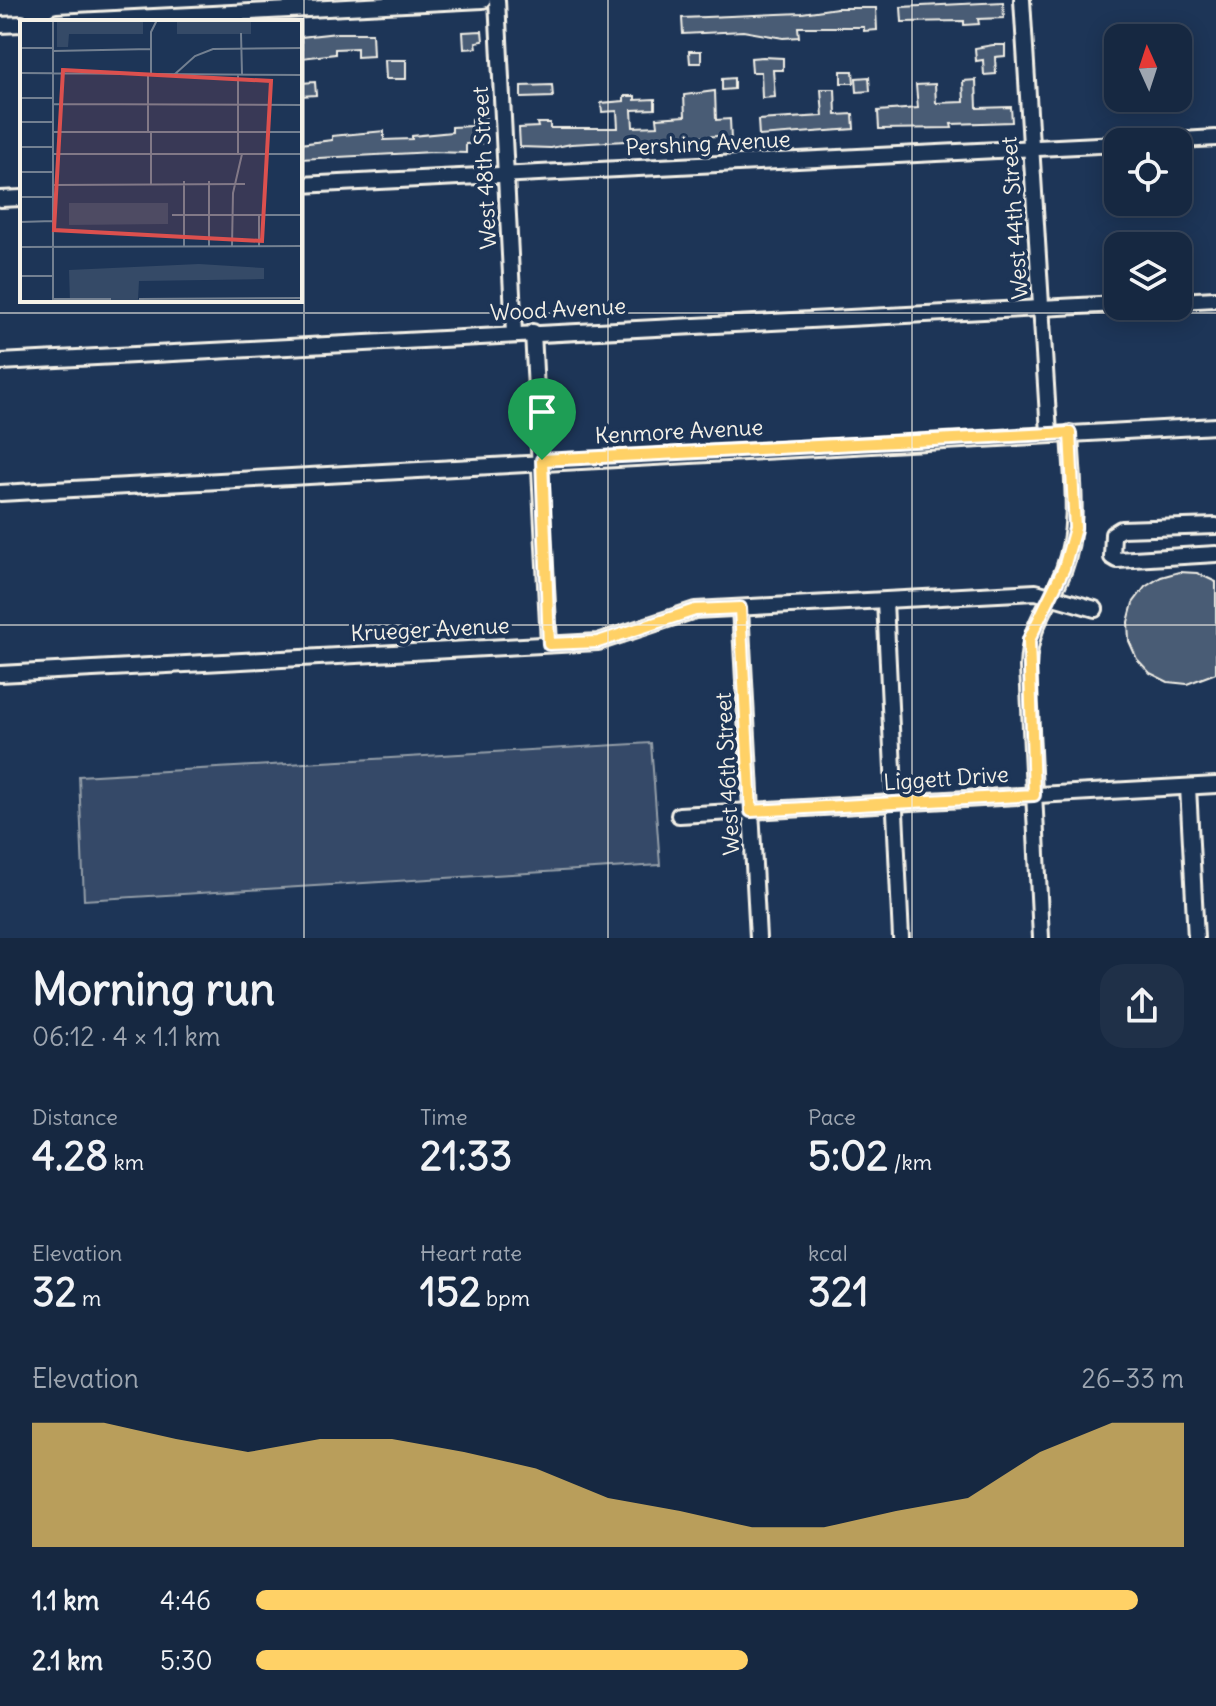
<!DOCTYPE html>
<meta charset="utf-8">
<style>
:root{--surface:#162841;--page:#1f3048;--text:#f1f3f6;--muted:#9ea6b1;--line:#35445a;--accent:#ffd166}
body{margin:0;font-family:Delius,sans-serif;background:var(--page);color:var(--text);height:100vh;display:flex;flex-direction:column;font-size:30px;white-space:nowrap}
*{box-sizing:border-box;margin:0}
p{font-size:26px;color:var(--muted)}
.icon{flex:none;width:44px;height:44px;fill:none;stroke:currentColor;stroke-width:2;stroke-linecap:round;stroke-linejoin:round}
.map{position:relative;height:938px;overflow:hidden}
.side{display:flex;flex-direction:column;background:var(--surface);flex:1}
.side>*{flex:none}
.needle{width:52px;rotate:357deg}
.buttons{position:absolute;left:1104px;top:24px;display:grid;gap:16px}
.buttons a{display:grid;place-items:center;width:88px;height:88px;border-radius:16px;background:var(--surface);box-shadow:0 4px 20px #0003,0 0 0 2px var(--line);font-size:40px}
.pin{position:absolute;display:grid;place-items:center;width:68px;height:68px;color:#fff;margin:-82px -34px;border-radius:50% 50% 50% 0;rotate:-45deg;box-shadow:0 0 8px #0007}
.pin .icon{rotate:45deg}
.round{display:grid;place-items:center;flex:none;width:84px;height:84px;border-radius:24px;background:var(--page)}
.headline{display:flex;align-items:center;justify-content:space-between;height:136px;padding:0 32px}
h1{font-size:44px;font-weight:700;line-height:60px}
.stats{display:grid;grid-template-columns:repeat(3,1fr);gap:12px;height:136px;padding:8px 32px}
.stats div{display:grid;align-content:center}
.stats b{font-size:40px;font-weight:700}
.stats small{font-size:22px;font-weight:400}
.stats p{font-size:22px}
.chart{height:224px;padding:16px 32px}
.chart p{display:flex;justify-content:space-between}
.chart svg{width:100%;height:144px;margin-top:8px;fill:var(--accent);opacity:.7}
ul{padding:0 32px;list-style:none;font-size:26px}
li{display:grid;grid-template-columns:128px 96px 1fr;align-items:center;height:60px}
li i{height:20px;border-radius:10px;background:var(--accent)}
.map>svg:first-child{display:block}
.green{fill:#354a67;stroke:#949ea8;stroke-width:2}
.building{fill:#485b74;stroke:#f4f1e8;stroke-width:2}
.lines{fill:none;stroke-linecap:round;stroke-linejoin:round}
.minor-casing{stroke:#f4f1e8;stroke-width:20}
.minor{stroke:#1d3557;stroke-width:14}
.route-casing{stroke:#fff;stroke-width:16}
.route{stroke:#ffd166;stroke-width:10}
.grid{fill:none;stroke:#f4f1e8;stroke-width:2;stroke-opacity:0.55}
.labels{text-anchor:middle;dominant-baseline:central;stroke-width:7;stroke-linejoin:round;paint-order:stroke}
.street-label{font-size:22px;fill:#f4f1e8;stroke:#1d3557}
.inset-road{fill:none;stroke:#738091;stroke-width:2}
.view{fill:#dc504e;fill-opacity:0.15;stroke:#dc504e;stroke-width:4}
.inset-edge{fill:none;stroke:#f4f1e8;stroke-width:4}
</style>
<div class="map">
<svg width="1216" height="938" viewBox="0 0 1216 938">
<rect width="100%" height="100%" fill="#1d3557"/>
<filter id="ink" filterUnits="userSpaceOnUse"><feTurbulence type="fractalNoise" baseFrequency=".0125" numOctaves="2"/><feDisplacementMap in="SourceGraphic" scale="16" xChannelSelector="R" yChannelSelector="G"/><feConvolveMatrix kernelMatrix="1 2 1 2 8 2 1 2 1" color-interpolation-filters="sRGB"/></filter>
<g filter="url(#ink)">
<!-- green -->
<path class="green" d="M651 743 660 865 84 900 79 776Z"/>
<!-- building -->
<g class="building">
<path d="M1003 2 1004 18 978 19 979 24 964 25V21L902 22 901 7Z"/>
<path d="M837 8H876L877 30 864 31V27H798L799 37 783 38 743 31 683 34 682 18 802 13Z"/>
<path d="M482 31 483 41 476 42 477 48 464 49 463 32Z"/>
<path d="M337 33H372L373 56 357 57V48L335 49V54L302 58 301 37Z"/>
<path d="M993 45H1005V56L995 57 996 74 984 75 983 60 976 61 975 48Z"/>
<path d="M689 51H701V63H690Z"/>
<path d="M763 57 783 58V70H773L775 97 762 98 761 72H752L751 58Z"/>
<path d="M385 60H406V79H386Z"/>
<path d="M841 71H853L854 83H841Z"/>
<path d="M869 77 870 91 857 92 856 78Z"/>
<path d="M734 78V89L722 90V79Z"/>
<path d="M976 80 977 108 1011 107 1012 122 951 124 952 128 879 129 878 111 918 108 916 85 935 84 936 103 964 102 963 81Z"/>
<path d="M315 82 316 95 300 96V83Z"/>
<path d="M552 85 553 97 521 98V86Z"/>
<path d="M821 89H835L836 115 853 114 854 129 759 136 758 120 823 116Z"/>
<path d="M715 91 716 120 730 119 731 140 719 141 718 136 571 144 551 148 520 147 519 128 538 127 537 123H550V128H618L617 111 602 112 601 103 624 101V96H635V100L655 99V109L632 110 633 127 658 126 657 118 685 116 684 95Z"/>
<path d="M486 118 487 143 466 144V153L433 152 300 159V144L332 140V136L384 131V140L412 139V136L452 132V127L472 126V119Z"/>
<path d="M1179 572 1197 573 1216 582V673L1187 684 1168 682 1150 673 1137 659 1129 641 1128 622 1133 603 1145 587 1161 577Z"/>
</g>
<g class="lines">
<defs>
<g id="minor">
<path d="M497 0 514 333"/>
<path d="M1022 0 1049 433"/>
<path d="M57 22 483 0"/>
<path d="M0 25 22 24"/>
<path d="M1147 142 1216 138"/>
<path d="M300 185 1118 144"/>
<path d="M0 199 22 198"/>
<path d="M1178 301 1216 299"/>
<path d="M533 332 549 644"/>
<path d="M0 362 1118 304"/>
<path d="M0 493 1216 426"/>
<path d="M1216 526 1121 529 1113 534 1112 557 1117 560 1216 554"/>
<path d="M885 601 901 938"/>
<path d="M740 608 758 938"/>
<path d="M0 674 598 642 695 610 1036 592 1095 609"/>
<path d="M1188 787 1196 938"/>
<path d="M679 815 1216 785"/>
<path d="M1041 938 1028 667C1030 621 1049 608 1064 569 1080 525 1072 478 1070 433"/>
</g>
</defs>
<!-- minor casing -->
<use href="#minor" class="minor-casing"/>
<!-- minor -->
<use href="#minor" class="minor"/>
</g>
</g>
<g class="lines" filter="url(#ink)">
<defs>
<path id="route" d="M1070 433 1075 528 1064 568 1029 640 1034 795 751 811 740 608 695 610 598 642 549 644 542 460Z"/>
</defs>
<!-- route casing -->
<use href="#route" class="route-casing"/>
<!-- route -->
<use href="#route" class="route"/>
</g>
<!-- grid -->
<path class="grid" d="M304 0V938M608 0V938M912 0V938M0 313H1216M0 625H1216"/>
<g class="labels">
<!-- street labels -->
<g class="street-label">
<text transform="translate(708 143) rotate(-3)">Pershing Avenue</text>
<text transform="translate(484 168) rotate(-93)">West 48th Street</text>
<text transform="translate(1014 218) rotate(-94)">West 44th Street</text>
<text transform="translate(558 309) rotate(-3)">Wood Avenue</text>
<text transform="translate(679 431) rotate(-3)">Kenmore Avenue</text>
<text transform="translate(430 629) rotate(-3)">Krueger Avenue</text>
<text transform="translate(727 774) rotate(-93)">West 46th Street</text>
<text transform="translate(946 778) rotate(-4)">Liggett Drive</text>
</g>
</g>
<!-- overview -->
<g transform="translate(20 20)">
<rect width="282" height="282" fill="#1d3557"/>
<path d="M37 0H123V14H49L48 27H37ZM157 0H231V14H157ZM49 183H148V204L49 205ZM179 244 244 248V259L119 261 118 279 127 282H50L49 250Z" fill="#354a67"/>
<path class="inset-road" d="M33 0V282M221 13 222 54M0 28H33M33 31 131 29M0 53 282 55M128 54V112M131 54V12L137 0M155 54 175 36 193 29 282 28M218 54V133M0 78H33M33 84 282 85M0 102H33M33 112H282M131 112V165M0 127H33M33 134H282M0 152H33M164 161V227M33 165 225 164M0 177H33M152 195H282M239 195V226M0 202 33 201M212 226 213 173 222 134M0 227 282 226M189 227V161M0 256H33M33 279H91M119 279 282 278"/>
<path class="view" d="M43 50 251 61 242 221 34 210Z"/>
<rect width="282" height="282" class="inset-edge"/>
</g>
</svg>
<div class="buttons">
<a><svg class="needle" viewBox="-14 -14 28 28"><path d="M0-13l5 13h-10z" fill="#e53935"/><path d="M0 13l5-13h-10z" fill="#9ea6b1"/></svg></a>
<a><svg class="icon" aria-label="locate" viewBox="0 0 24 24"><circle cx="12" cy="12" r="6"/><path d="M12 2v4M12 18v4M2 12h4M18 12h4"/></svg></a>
<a><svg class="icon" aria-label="layers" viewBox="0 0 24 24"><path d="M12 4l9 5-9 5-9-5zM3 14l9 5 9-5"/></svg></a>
</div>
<div class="pin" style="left:542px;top:460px;background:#1e9e55"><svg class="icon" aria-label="arrive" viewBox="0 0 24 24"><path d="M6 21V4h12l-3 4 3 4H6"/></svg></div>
</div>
<section class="side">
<div class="headline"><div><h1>Morning run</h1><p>06:12 · 4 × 1.1 km</p></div><a class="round"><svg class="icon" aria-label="share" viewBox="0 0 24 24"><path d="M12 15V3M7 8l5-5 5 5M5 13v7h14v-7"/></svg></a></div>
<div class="stats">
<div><p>Distance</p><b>4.28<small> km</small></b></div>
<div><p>Time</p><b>21:33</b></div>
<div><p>Pace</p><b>5:02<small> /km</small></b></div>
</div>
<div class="stats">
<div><p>Elevation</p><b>32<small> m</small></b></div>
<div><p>Heart rate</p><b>152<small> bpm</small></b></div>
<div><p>kcal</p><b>321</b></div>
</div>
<div class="chart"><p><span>Elevation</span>26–33 m</p>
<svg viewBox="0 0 160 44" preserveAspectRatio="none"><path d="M0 44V6L10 6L20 11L30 15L40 11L50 11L60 15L70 20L80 29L90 33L100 38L110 38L120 33L130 29L140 15L150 6L160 6V44z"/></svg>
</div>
<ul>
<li><b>1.1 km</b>4:46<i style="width:95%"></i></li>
<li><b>2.1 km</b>5:30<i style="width:53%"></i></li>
</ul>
</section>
